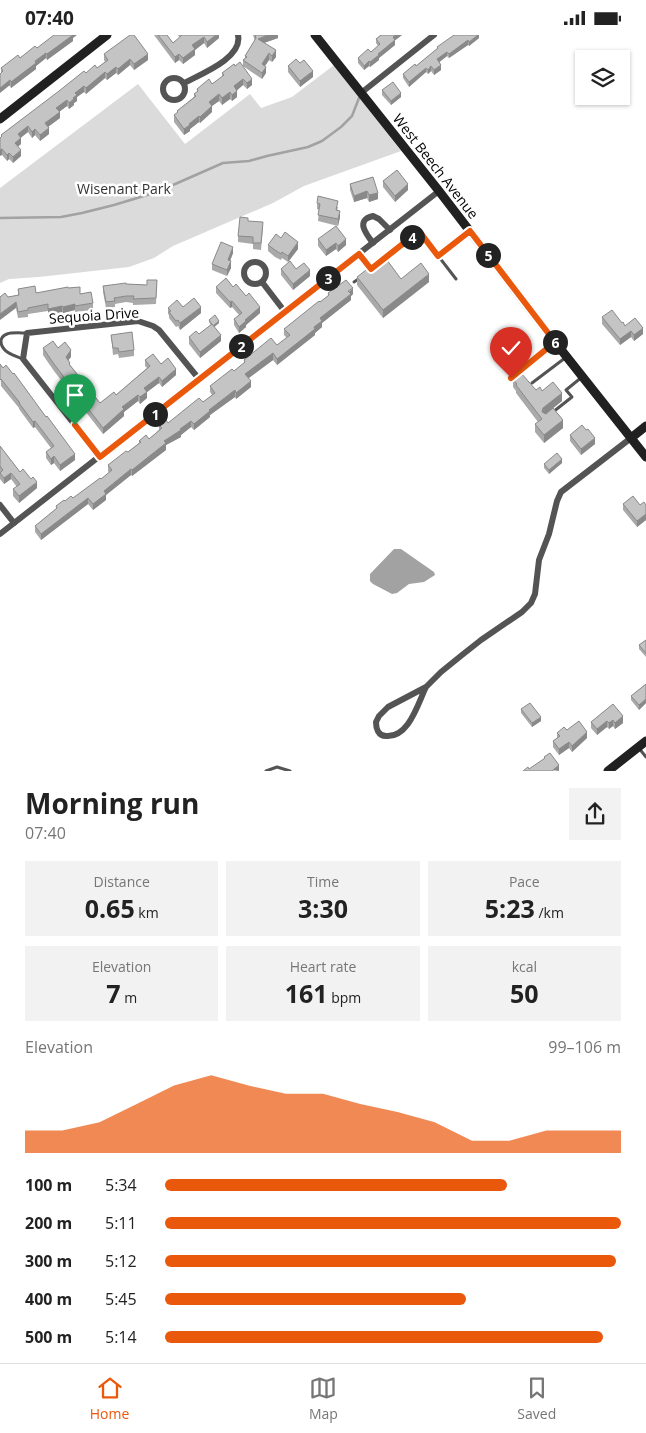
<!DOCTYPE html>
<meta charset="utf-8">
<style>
:root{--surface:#fff;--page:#f2f2f2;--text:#222;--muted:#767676;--line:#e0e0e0;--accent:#ea580c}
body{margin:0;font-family:"Open Sans",sans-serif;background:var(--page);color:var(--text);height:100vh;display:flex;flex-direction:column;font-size:19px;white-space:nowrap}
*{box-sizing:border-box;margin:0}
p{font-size:16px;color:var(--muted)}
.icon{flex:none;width:28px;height:28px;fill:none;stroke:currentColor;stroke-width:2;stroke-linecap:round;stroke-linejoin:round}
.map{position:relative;height:736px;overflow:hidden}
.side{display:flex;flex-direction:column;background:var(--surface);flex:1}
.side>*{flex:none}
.fabs{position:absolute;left:575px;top:15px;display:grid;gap:10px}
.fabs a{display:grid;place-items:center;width:55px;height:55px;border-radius:0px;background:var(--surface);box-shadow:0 1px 4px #0004;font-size:25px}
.pin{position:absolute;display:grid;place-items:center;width:42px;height:42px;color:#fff;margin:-51px -21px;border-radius:50% 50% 50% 0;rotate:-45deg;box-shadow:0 0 5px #0007}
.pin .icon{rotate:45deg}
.km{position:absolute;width:25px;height:25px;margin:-12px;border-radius:50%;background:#222;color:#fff;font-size:14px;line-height:25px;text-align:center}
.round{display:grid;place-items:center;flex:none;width:52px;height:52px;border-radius:0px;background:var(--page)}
.summary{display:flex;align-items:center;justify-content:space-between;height:85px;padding:0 25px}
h1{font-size:28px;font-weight:700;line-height:38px}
.stats{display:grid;grid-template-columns:repeat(3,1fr);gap:8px;height:85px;padding:5px 25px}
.stats div{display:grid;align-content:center;border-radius:0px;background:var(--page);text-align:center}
.stats b{font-size:25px;font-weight:700}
.stats small{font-size:14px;font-weight:400}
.stats p{font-size:14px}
.chart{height:140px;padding:10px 25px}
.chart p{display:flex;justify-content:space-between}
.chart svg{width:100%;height:90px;margin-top:5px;fill:var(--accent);opacity:.7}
ul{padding:0 25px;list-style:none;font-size:16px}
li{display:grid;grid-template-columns:80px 60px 1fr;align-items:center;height:38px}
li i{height:12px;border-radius:6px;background:var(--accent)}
.status{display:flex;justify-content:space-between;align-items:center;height:35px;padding:0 25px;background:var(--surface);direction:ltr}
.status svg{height:14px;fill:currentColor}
.tabs{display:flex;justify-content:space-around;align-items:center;height:70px;border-top:1px solid var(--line);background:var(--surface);font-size:14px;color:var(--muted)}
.tabs a{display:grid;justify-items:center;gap:2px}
.tabs .on{color:var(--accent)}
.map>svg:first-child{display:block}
.green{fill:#dbdbdb}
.water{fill:#a2a2a2}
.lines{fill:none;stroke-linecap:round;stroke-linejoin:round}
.stream{stroke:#a2a2a2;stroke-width:2.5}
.lane{stroke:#545454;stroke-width:3}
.street{stroke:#545454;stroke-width:6}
.secondary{stroke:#212121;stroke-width:9}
.wall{fill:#a9a9a9}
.shaded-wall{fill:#898989}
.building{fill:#c4c4c4;stroke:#898989}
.route-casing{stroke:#fff;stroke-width:10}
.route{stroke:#ea580c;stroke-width:6}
.labels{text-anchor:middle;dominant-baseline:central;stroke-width:5;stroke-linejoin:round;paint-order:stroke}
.street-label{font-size:14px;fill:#000;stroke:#fff}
.park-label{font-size:14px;fill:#323232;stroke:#fff}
</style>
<div class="status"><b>07:40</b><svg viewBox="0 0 49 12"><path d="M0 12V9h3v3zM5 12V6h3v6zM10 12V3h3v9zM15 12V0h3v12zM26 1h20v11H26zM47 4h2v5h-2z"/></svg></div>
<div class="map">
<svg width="646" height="736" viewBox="0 0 646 736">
<rect width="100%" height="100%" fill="#fff"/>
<!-- green -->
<path class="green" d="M334 30 401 116 304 151 273 168 173 211 154 223 129 232 39 242 9 244 0 248V153L138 49 185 109 250 59 261 73 292 62Z"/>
<!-- water -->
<path class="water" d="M394 514H401L434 537 435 540 424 547 409 549 397 558 392 559 373 549 370 546V539Z"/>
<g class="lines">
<!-- stream -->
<path class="stream" d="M0 183 61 182 82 178 114 170 157 157 223 128 249 126 267 121 308 112 322 106 341 92 352 81 359 63"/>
<!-- lane -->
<g class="lane">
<path d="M359 219 371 234"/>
<path d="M438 221 470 197"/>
<path d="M382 225 419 196 456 244"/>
<path d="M354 247 360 243"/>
<path d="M23 324C15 321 0 317 1 305 2 302 4 300 7 299 12 297 21 298 27 298"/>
<path d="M511 343 553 308"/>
<path d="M532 348 565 323"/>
<path d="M553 377 572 362 566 355 582 342"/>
<path d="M638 712 646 722"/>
<path d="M266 736 277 732 290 736"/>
</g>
<!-- street -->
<g class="street">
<circle cx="174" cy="54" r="11"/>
<path d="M184 48C201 39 243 23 238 0"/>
<path d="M361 58 434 0"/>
<path d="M373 208C366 199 355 185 373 181L379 184 390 195"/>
<circle cx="255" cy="238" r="11"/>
<path d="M262 247 285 277"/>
<path d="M100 422 23 324 27 298 138 286 153 291 159 295 199 344"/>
<path d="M0 470 14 488"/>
<path d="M0 499 439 156"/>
<path d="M426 652C418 668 409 703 386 701 378 701 376 693 376 687L379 681 388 672 426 652 441 637 462 620 481 605 522 577 531 568 535 559 539 525 549 499 557 466 561 457 631 403"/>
</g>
<!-- secondary -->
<g class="secondary">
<path d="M315 0 439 156 555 307 646 422"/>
<path d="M0 84 107 0"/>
<path d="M631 403 646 391"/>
<path d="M608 736 646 706"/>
</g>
</g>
<!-- wall -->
<g class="wall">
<path d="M154 0H167L173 8 180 3 178 0H219V3L207 13 204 8 195 15V20L183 29 179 25 175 28Z"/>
<path d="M253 0H278V3L264 8 276 22 272 27 269 25 265 31 266 38 262 44 243 31V25L245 23V21L255 6Z"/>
<path d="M381 0H402L395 5V10L379 23V25L370 32 369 31 364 35 358 28V23L371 17 378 11 376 8V4Z"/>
<path d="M479 0V3L469 11 468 10 449 23 447 21 439 27 441 35 434 40 431 36 428 39 426 37 409 52 403 43V39L416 31 437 14V12Z"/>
<path d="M73 3V6L47 25 46 23 36 31V34L11 53 1 38V33L37 13Z"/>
<path d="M104 19 148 25 134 35 130 30 118 40 116 38 107 45 105 43 86 59 84 57 77 62V66L74 68V70L69 74 67 71 59 77 60 83 48 92 49 99 40 106 35 100 32 103 28 97 21 102V109L18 111 21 121 13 128 9 124 7 126 2 120 1 100 86 38 97 33 105 27 104 25Z"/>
<path d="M300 28 313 42 300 52 288 37V31Z"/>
<path d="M234 29 252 50 247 54 243 50 237 55V62L232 66 230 64 222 70 219 66 212 71V77L200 88 199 87 190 94V96L184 100 174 87V80L177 78V76L194 62V59L197 57V54L212 49 222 42V38Z"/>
<path d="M382 55 401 62 391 70 382 60Z"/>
<path d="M373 142 378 164 369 167 367 163 354 167 350 155V149Z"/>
<path d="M383 146 408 155 395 167 383 152Z"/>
<path d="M317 168 338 172 337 176 340 182 338 191 318 186 319 175 317 174Z"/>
<path d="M263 193 261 215 253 214V209L238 207V201Z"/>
<path d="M281 203 298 214 288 227 282 223 281 225 275 222 268 216V210Z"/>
<path d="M318 204 346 210 338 217 336 214 326 221 318 211Z"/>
<path d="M233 218 230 226 231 233 227 241 212 235V229Z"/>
<path d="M281 234H296L310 241 293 255 281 240Z"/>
<path d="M357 242 401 244 429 247 383 283 357 250Z"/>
<path d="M157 245 156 269 133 270V268L126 267 115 269V272L106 273 103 257V251L126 249 147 250Z"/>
<path d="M216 252H233L246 261 260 278 246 290V292L239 298 234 290V284L239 280 232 272 230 273 216 258Z"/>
<path d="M68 253 80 259 93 268V275L75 277V275L63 278 62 277 48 280V276L28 279V282L18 283 16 273 8 262 18 260V254L36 258Z"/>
<path d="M328 258 353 259 351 261V265L322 288V292L315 298V300L277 330 273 325 248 343 251 352 236 364 235 362 210 380V382L194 395 191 392 181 400V402L166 410V415L132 441 131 440 106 460V465L93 475 88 469 41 505 35 497V491L56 474V471L65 466 73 463 101 444 109 438 108 436V430L128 417 139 408V406L149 404 159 395V390L168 388 203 367 212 360 210 357V351L234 336 244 328V325L277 310 287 303 284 300V294L328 261Z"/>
<path d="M183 272 201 278 180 295 178 291 176 292 169 283V280L168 279V273Z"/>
<path d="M602 282 622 288 625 291 643 299 634 306 631 302 620 310 602 289Z"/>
<path d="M209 285 219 288 214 292 221 306 200 323 189 309V302L199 299 211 290 209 287Z"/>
<path d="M111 300 134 315V321L119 323 118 319 113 320Z"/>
<path d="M43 313H58L71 322 68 325 70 330 100 368 116 360 147 333 145 331V325L161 329 176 340 162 352 159 348 147 357V363L140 369 138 366 124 377V381L103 399 54 336 43 320Z"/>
<path d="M0 329 75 425 60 436 54 428 51 430 46 423V417L51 413 35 392 33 393 19 374V373L1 351Z"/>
<path d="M513 344 536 355 542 356 562 366 546 379 563 393 544 408 535 397V389L538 387 516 358V356L513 352Z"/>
<path d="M570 400 595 409 581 420 570 406Z"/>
<path d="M0 411 20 437 37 453 19 468 13 461V454L17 452 11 444 4 449 0 444Z"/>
<path d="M562 428 549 439 544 433V429Z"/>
<path d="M623 469 640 470H646V485L637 492 623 475Z"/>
<path d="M646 605V622L639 614V610Z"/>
<path d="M646 649V668L639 675 631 665V661Z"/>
<path d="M613 669 623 688 615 694 613 691 609 694 607 692 597 700 591 693V687Z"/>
<path d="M521 674 541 686 532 692 521 678Z"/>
<path d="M567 695 587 703 572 717 569 713 559 720 553 712V706L557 703V698Z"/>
</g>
<!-- shaded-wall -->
<g class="shaded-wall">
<path d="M71 0H77L73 3V6L47 25V19Z"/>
<path d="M216 0H219V3L207 13V7Z"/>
<path d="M268 0H278V3L258 10V4Z"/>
<path d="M396 0H402L393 7V2Z"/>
<path d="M478 0H479V3L469 11V7Z"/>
<path d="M204 2V8L195 15V20L183 29V23L192 10Z"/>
<path d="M395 5V10L379 23V25L370 32V27L378 19Z"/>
<path d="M468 5V10L449 23V19Z"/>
<path d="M276 15V22L272 27V21Z"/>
<path d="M447 17V21L437 29V24Z"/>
<path d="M46 18V23L36 31V34L11 53V47Z"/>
<path d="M269 18V25L262 35V29Z"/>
<path d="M148 19V25L134 35V29Z"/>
<path d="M179 19V25L175 28V22Z"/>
<path d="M130 24V30L118 40V34Z"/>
<path d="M369 26V31L364 35V31Z"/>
<path d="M441 30V35L434 40V35Z"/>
<path d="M431 31V36L428 39V35Z"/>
<path d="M116 32V38L107 45V39Z"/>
<path d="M266 32V38L262 44V38Z"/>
<path d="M426 33V37L409 52V47Z"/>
<path d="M313 36V42L300 52V46Z"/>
<path d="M105 37V43L86 59V53Z"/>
<path d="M243 44V50L234 58V51Z"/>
<path d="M252 44V50L247 54V48Z"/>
<path d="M10 45V50L0 58V53Z"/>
<path d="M84 51V57L77 62V66L74 68V70L69 74V68L75 58Z"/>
<path d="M237 56V62L232 66V60Z"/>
<path d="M230 57V64L222 70V63Z"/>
<path d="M401 58V62L391 70V66Z"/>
<path d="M219 59V66L209 73V67Z"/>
<path d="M67 65V71L56 79V73Z"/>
<path d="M212 71V77L200 88V82Z"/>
<path d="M60 77V83L45 94V88Z"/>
<path d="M199 81V87L190 94V96L184 100V94L189 89Z"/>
<path d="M28 91V97L18 105V99Z"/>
<path d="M49 93V99L40 106V100Z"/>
<path d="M35 94V100L32 103V97Z"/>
<path d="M21 103V109L15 114V108Z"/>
<path d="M2 114V120L0 121V115Z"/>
<path d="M21 115V121L13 128V122Z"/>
<path d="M9 118V124L7 126V120Z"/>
<path d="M408 149V155L395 167V161Z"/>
<path d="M367 156V163L354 167V161Z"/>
<path d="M378 158V164L369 167V160Z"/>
<path d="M340 176V182L338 191V184Z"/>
<path d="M346 204V210L338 217V211Z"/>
<path d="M298 207V214L288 227V221Z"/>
<path d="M336 208V214L326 221V215Z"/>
<path d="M233 212V218L228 231V225Z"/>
<path d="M231 226V233L227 241V235Z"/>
<path d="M310 235V241L293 255V249Z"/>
<path d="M429 239V247L383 283V275Z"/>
<path d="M353 253V259L351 261V265L322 288V292L315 298V300L277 330V324L314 292 320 283Z"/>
<path d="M232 266V272L230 273V267Z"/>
<path d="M16 267V273L0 285V279Z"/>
<path d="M75 269V275L63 278V272Z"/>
<path d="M62 271V277L48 280V274Z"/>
<path d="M201 272V278L180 295V288Z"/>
<path d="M260 272V278L246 290V292L239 298V292L245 285Z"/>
<path d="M219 286V288L213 293V291Z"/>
<path d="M643 293V299L634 306V300Z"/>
<path d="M631 296V302L620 310V304Z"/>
<path d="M221 300V306L200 323V317Z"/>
<path d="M71 315V322L66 328V322Z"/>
<path d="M273 318V325L245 346V339Z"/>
<path d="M176 334V340L162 352V346Z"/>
<path d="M159 342V348L147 357V363L140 369V362L144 353Z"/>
<path d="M251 346V352L236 364V358Z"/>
<path d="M235 355V362L210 380V382L194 395V389L209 375Z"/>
<path d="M562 358V366L543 381 542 377 543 373Z"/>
<path d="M138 360V366L124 377V381L103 399V393L122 372Z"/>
<path d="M563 385V393L544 408V400Z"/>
<path d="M35 386V392L33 393V387Z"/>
<path d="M191 386V392L181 400V402L166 410V415L132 441V435L164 406Z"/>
<path d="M595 403V409L581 420V414Z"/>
<path d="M75 419V425L60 436V430Z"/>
<path d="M54 421V428L51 430V424Z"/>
<path d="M562 424V428L549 439V435Z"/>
<path d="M131 434V440L106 460V465L93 475V469L104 456Z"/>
<path d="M11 438V444L4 449V443Z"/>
<path d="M37 447V453L19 468V461Z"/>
<path d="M88 463V469L41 505V499Z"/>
<path d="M646 479V485L637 492V486Z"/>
<path d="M646 664V668L639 675V670Z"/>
<path d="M623 681V688L615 694V688Z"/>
<path d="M541 682V686L532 692V688Z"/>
<path d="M613 685V691L609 694V688Z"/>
<path d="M607 686V692L597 700V694Z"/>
<path d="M587 697V703L572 717V711Z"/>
<path d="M569 707V713L559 720V714Z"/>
<path d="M559 730V736L551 735Z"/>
</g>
<!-- building -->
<g class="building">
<path d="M54 0H73L47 19 46 18 35 26 36 28 11 47 10 45 0 53V39L3 36 1 33 18 20 20 23 35 11 37 13Z"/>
<path d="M130 0H134L148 19 134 29 130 24 118 34 116 32 107 39 105 37 86 53 84 51 75 58 77 60 73 63 74 64 69 68 67 65 56 73 60 77 45 88 49 93 40 100 35 94 32 97 28 91 18 99 21 103 15 108 21 115 13 122 9 118 7 120 2 114 0 115V103L2 101 1 100 59 56 84 36 86 38 95 30 97 33 108 25 104 19Z"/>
<path d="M158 0H167L173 8 182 0H216L207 7 204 2 192 10 195 14 183 23 179 19 175 22Z"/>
<path d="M255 0H268L258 4 276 15 272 21 269 18 262 29 266 32 262 38 243 25 247 22 245 21 256 3Z"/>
<path d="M381 0H396L393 2 395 5 378 19 379 20 370 27 369 26 364 31 358 23 368 14 371 17 380 9 376 4Z"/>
<path d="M454 0H478L469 7 468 5 449 19 447 17 437 24 441 30 434 35 431 31 428 35 426 33 409 47 403 39 415 29 416 31 438 13 437 12Z"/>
<path d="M296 24 300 28 304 25 313 36 300 46 288 31Z"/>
<path d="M240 27 252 44 247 48 243 44 234 51 237 56 232 60 230 57 222 63 219 59 209 67 212 71 200 82 199 81 189 89 190 90 184 94 174 80 178 77 177 76 196 61 194 59 198 56 197 54 209 44 212 49 224 40 222 38 234 29 235 31Z"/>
<path d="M393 47 401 58 391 66 382 55Z"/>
<path d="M397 135 408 149 395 161 383 146Z"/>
<path d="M373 142 378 158 369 160 367 156 354 161 350 149Z"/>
<path d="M318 161 338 166 336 175 340 176 338 184 318 180 320 169 317 168Z"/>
<path d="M240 182 248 183V186L263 187 261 208H253V202L238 201Z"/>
<path d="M336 191 346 204 338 211 336 208 326 215 318 204Z"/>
<path d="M285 197 298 207 288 221 282 217 281 219 275 215 268 210 276 199 281 203Z"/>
<path d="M221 207 233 212 228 225 231 226 227 235 212 229Z"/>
<path d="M384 221 401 244 421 228 429 239 383 275 357 242Z"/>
<path d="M290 226 296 234 304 228 310 235 293 249 281 234Z"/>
<path d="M226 243 233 252 236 249 246 261 249 258 260 272 245 285 246 286 239 292 234 284 242 278 232 266 230 267 216 252Z"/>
<path d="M147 245H157L156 263 133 264 134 261H126L114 263 115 266 106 267 103 251 126 248V249L147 250Z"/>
<path d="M346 245 353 253 348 256 351 259 320 283 322 286 314 292 315 294 277 324 273 318 245 339 251 346 236 358 235 355 209 375 210 376 194 389 191 386 180 394 181 395 164 406 166 408 132 435 131 434 104 456 106 459 93 469 88 463 41 499 35 491 57 473 56 471 64 465 65 466 71 461 73 463 100 443 101 444 112 435 108 430 126 416 128 417 141 407 139 406 146 400 149 404 162 393 159 390 166 385 168 388 199 363 203 367 215 358 210 351 232 334 234 336 245 327 244 325 271 303 277 310 290 300 284 294 319 266 320 267 329 260 328 258Z"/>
<path d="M35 251 36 258 68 252V253L80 252V259L91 257 93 268 75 271V269L63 272 62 271 48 274V269L28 273V275L18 277 16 267 0 279V262L5 258 8 262 19 260 18 254Z"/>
<path d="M194 263 201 272 180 288 178 285 176 286 169 277 171 276 168 273 177 265 183 272Z"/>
<path d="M612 275 622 288 623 287 625 291 635 283 643 293 634 300 631 296 620 304 602 282Z"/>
<path d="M215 280 219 286 213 291 209 285Z"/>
<path d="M212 289 221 300 200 317 189 302 196 296 199 299Z"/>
<path d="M132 297 134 315 119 317 118 313H113L111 300Z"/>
<path d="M53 306 58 313 65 307 71 315 66 322 70 328 69 329 100 368 114 357 116 360 150 331 145 325 153 319 161 329 168 323 176 334 162 346 159 342 144 353 147 357 140 362 138 360 122 372 124 374 103 393 54 329 43 313Z"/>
<path d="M0 329 3 333 6 330 13 339 14 338 46 382 47 381 75 419 60 430 54 421 51 424 46 417 54 411 35 386 33 387 19 368H20L1 344 0 345Z"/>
<path d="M521 338 536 355 540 352 542 356 553 347 562 358 543 373 542 377 546 379 553 373 563 385 544 400 535 389 542 384 516 350 517 349 513 344Z"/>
<path d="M582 390 586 395 588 394 595 403 581 414 570 400Z"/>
<path d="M0 411 20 437 23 434 31 444 33 442 37 447 19 461 13 454 20 449 11 438 4 443 0 438 3 435 0 431Z"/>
<path d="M557 418 562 424 549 435 544 429Z"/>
<path d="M633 461 640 470 644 467 646 470V479L637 486 623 469Z"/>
<path d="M646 605V618L639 610Z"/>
<path d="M646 649V664L639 670 631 661Z"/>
<path d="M530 668 541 682 532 688 521 674Z"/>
<path d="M613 669 623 681 615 688 613 685 609 688 607 686 597 694 591 687Z"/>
<path d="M579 686 587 697 572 711 569 707 559 714 553 706 560 701 557 698 564 692 567 695Z"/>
<path d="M550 718 559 730 552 736H523L528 732 529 734 545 723 544 722Z"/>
</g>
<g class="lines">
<defs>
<path id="route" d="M75 390 100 422 359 219 371 234 419 196 438 221 470 196 555 307 511 343"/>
</defs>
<!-- route casing -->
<use href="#route" class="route-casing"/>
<!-- route -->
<use href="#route" class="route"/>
</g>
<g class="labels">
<!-- street labels -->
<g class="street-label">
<text transform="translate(436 131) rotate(52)">West Beech Avenue</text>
<text transform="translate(94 280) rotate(-4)">Sequoia Drive</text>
</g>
<!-- park labels -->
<g class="park-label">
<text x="124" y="153">Wisenant Park</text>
</g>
</g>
</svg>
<div class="fabs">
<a><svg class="icon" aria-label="layers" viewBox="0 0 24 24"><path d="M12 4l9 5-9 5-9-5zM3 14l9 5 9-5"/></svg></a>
</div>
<div class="pin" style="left:75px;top:390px;background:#1e9e55"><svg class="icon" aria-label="arrive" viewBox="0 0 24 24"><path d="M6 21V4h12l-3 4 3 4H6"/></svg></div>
<div class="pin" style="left:511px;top:343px;background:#d93025"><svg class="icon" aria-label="check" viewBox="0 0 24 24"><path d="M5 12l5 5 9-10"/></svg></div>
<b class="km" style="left:155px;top:379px">1</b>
<b class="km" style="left:241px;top:311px">2</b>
<b class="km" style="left:328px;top:243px">3</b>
<b class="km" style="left:412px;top:202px">4</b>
<b class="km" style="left:488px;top:220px">5</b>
<b class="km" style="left:555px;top:307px">6</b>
</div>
<section class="side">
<div class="summary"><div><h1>Morning run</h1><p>07:40</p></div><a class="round"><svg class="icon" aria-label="share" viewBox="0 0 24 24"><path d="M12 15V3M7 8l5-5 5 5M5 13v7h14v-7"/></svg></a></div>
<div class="stats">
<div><p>Distance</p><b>0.65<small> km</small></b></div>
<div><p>Time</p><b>3:30</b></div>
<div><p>Pace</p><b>5:23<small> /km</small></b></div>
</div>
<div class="stats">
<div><p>Elevation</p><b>7<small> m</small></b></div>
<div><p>Heart rate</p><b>161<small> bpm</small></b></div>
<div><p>kcal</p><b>50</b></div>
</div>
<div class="chart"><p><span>Elevation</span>99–106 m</p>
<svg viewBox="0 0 160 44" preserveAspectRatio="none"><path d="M0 44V33L10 33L20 29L30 20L40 11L50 6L60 11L70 15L80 15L90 20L100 24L110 29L120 38L130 38L140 33L150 33L160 33V44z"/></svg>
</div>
<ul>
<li><b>100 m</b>5:34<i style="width:75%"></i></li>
<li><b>200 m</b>5:11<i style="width:100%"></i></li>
<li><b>300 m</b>5:12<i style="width:99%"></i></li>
<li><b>400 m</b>5:45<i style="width:66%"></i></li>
<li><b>500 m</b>5:14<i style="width:96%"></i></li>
</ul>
</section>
<nav class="tabs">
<a class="on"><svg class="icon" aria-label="home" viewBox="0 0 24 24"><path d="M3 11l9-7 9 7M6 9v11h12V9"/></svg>Home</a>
<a><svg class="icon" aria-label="map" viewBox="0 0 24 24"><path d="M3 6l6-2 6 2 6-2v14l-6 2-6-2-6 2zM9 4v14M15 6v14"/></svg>Map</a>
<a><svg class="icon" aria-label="saved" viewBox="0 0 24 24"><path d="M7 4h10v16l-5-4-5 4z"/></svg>Saved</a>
</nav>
